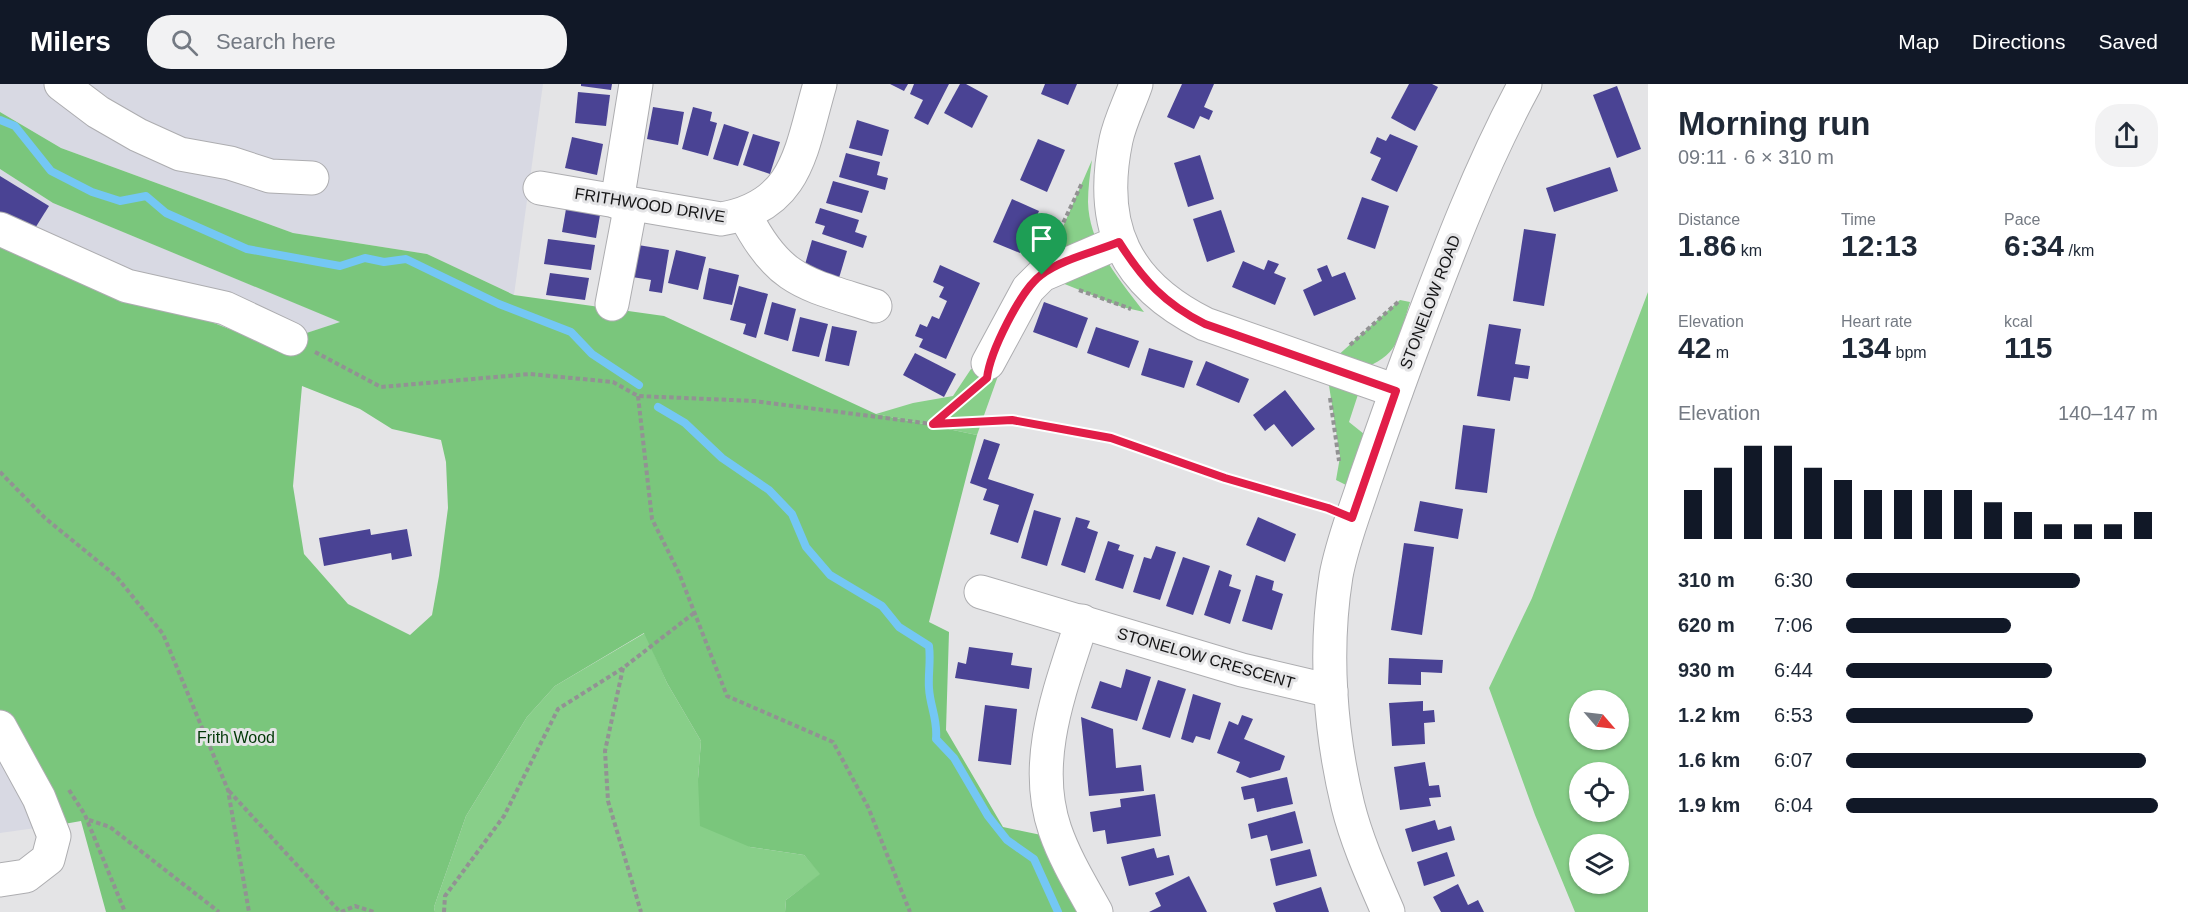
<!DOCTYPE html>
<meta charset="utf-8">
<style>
:root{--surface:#fff;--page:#f2f2f3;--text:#1f2937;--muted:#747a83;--accent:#111827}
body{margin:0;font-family:Arial,sans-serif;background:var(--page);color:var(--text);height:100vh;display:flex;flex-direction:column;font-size:22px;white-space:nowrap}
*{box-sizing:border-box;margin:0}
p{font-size:20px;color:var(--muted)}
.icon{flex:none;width:33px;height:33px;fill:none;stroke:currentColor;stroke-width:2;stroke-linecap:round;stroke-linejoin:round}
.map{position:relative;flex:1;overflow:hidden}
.sheet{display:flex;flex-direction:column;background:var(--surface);width:540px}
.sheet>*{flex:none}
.needle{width:39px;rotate:118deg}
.buttons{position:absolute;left:1569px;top:606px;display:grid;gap:12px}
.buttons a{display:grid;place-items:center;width:60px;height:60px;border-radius:50%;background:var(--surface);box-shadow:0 2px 4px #0004;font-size:30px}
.pin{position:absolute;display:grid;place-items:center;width:51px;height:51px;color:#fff;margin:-62px -26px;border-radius:50% 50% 50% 0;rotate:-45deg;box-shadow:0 0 6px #0007}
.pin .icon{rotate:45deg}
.round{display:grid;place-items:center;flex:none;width:63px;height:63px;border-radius:24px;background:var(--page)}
.summary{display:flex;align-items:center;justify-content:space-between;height:102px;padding:0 30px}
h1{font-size:33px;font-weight:700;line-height:45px}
.metrics{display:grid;grid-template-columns:repeat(3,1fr);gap:9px;height:102px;padding:6px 30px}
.metrics div{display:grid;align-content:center}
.metrics b{font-size:30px;font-weight:700}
.metrics small{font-size:16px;font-weight:400}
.metrics p{font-size:16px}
.chart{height:168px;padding:12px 30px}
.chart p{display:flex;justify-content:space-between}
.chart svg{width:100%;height:108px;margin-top:6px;stroke:var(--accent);stroke-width:6}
ul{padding:0 30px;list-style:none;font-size:20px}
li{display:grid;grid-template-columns:96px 72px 1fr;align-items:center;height:45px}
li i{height:15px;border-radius:8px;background:var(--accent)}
header{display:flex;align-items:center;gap:36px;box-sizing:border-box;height:84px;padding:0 30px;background:var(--accent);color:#fff}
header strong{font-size:28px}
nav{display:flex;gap:33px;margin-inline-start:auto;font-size:21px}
.search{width:420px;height:54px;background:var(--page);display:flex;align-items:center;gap:15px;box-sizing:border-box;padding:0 21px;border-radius:24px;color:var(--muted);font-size:22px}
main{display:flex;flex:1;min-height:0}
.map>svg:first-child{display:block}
.built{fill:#d8d9e3}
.green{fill:#88cf89;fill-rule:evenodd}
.forest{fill:#7ac67c;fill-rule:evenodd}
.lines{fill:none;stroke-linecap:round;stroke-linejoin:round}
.stream{stroke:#74c7f4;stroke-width:8}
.building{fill:#4a4394}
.minor-casing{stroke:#adadb0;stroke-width:35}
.path{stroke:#929293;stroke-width:4;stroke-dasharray:4.5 3;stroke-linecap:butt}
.minor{stroke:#fff;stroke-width:33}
.route-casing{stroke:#fff;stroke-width:12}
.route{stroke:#e11d48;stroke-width:8}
.labels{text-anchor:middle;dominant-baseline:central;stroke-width:6;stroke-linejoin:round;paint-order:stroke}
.street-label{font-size:16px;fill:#151516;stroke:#e4e4e6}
.park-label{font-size:16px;fill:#003706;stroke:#e4e4e6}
</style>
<header>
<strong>Milers</strong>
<div class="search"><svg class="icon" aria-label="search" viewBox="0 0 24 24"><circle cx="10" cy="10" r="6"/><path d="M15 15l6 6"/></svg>Search here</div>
<nav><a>Map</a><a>Directions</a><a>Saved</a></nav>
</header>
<main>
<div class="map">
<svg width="1648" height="828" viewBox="0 0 1648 828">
<rect width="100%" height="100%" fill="#e4e4e6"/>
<!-- built -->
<g class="built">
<path d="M0 0H543L514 211 427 170 293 149 61 64 0 28Z"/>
<path d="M0 85 53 119 341 238 270 261 0 155Z"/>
<path d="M0 627 64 740 0 749Z"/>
</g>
<!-- green -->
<g class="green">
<path d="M1092 76C1090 90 1088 104 1088 118 1089 161 1119 195 1144 228L1122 223 1042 191Z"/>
<path d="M1648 208V828H1575L1535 731 1489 604 1532 514ZM1580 616H1618V656H1580ZM1580 688H1618V728H1580ZM1580 760H1618V800H1580Z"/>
<path d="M1400 216 1410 218C1400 250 1400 269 1367 283L1349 338 1364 350 1346 401 1336 396 1340 373 1326 282Z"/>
<path d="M971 285 998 292 977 351 876 330 913 319 953 312Z"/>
<path d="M645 549 667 599 701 657 698 695 750 763 804 771 821 790 786 816 785 828H435L434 823 466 732 527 633 555 602Z"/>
</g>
<!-- forest -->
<path class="forest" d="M0 28 61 64 293 149 427 170 514 211 664 232 876 330 977 351 929 538 949 548 946 646 1003 743 1046 752 1082 828H785L786 816 820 790 804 771 750 763 700 742 698 695 701 657 667 599 644 549 555 602 527 633 466 732 434 823 435 828H106L81 737 64 740 0 627V155L270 261 340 238 53 119 0 85ZM302 302 360 325 392 345 441 356 446 378 448 424 439 492 432 531 410 551 348 520 304 470 293 402Z"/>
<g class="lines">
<!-- stream -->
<g class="stream">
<path d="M0 36 15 42 51 87 92 108 120 117 146 112 166 129 247 165 340 182 365 174 384 178 406 175 499 220 571 248 592 270 639 301"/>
<path d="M658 323 685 339 722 374 769 406 792 430 806 463 830 491 882 522 899 543 929 562C931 576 928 590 929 604 930 623 938 635 936 655L954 674 988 732 1007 756 1034 775 1058 828"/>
</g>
</g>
<!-- building -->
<g class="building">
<path d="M581 0H612L611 6 581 2Z"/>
<path d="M890 0H908L904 7Z"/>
<path d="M914 0H949L928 41 914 34 923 16 910 10Z"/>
<path d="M960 0H966L988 12 972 44 944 29Z"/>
<path d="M1045 0H1077L1068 21 1041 10Z"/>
<path d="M1182 0H1214L1204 23 1213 27 1209 36 1200 32 1194 45 1167 33Z"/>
<path d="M1409 0H1432L1438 3 1415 47 1391 34Z"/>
<path d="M1617 2 1641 65 1617 74 1593 11Z"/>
<path d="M578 8 610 11 606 42 575 39Z"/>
<path d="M653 23 684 28 678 61 647 55Z"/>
<path d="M693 23 712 28 710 37 717 39 708 72 682 65Z"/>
<path d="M857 36 889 46 882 72 849 64Z"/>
<path d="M724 40 749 48 738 82 713 75Z"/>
<path d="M753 50 780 58 770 90 743 81Z"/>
<path d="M1390 50 1418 62 1397 108 1371 96 1381 74 1370 69 1377 53 1386 57Z"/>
<path d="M572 53 603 60 597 91 565 84Z"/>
<path d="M1038 55 1065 66 1047 108 1020 96Z"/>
<path d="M846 69 880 78 877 91 888 94 885 106 839 93Z"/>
<path d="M1200 71 1214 115 1188 123 1174 79Z"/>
<path d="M1610 83 1618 107 1554 128 1546 104Z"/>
<path d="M0 92 49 122 32 149 0 130Z"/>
<path d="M833 97 869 107 862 129 826 119Z"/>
<path d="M1362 113 1389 122 1375 165 1347 155Z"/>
<path d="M1012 115 1039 127 1020 169 993 158Z"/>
<path d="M820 124 859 136 855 148 867 152 863 164 822 150 825 142 815 139Z"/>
<path d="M566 125 600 131 596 154 562 148Z"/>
<path d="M1221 126 1235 168 1207 178 1193 135Z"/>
<path d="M1524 145 1556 150 1544 222 1513 217Z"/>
<path d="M548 155 595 161 591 186 544 180Z"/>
<path d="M812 156 847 167 839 194 804 184Z"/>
<path d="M638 161 669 166 662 209 649 207 651 196 632 193Z"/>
<path d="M676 166 706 173 698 206 668 199Z"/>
<path d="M1268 176 1279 180 1274 189 1286 194 1275 221 1232 203 1243 177 1264 186Z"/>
<path d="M940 181 980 199 946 275 919 263 923 255 915 252 920 240 927 243 932 232 939 235 947 217 939 213 944 203 933 198Z"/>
<path d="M1327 181 1332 193 1345 188 1356 215 1314 232 1303 206 1322 197 1317 185Z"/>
<path d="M709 184 739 191 732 221 703 215Z"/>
<path d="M550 189 589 194 585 216 546 211Z"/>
<path d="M739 202 768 210 756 254 743 250 746 240 730 236Z"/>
<path d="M772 218 796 225 788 257 764 250Z"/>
<path d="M1044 218 1088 234 1077 264 1033 248Z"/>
<path d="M800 233 828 240 819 273 792 267Z"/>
<path d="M1489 240 1521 245 1515 280 1530 282 1528 295 1514 293 1510 317 1477 312Z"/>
<path d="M832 242 857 247 849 282 825 277Z"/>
<path d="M1096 243 1139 257 1129 284 1087 269Z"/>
<path d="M1149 264 1193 277 1184 304 1141 291Z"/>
<path d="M915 269 956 290 944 313 903 291Z"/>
<path d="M1206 277 1249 295 1239 319 1196 301Z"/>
<path d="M1285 306 1315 345 1292 363 1274 340 1265 347 1253 331Z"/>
<path d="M1463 341 1495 345 1487 409 1455 405Z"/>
<path d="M984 355 1000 360 988 395 1034 410 1018 459 990 450 999 421 983 416 987 405 970 399Z"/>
<path d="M1420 417 1463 425 1458 455 1414 447Z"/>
<path d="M1034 426 1061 434 1047 482 1021 474Z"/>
<path d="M1076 433 1090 437 1087 444 1098 448 1085 489 1061 481Z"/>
<path d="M1258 433 1296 450 1285 478 1246 461Z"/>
<path d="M370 445 371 451 407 445 412 472 392 476 391 469 324 482 319 454Z"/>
<path d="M1108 457 1120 461 1118 466 1134 471 1123 505 1095 496Z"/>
<path d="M1404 459 1434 463 1422 551 1391 546Z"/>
<path d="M1156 462 1176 468 1160 516 1133 508 1144 473 1151 475Z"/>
<path d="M1183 473 1210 482 1193 531 1166 522Z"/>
<path d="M1219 486 1232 491 1229 502 1241 506 1230 540 1204 531Z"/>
<path d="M1256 491 1274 497 1272 506 1283 510 1272 546 1242 537Z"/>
<path d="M969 563 1013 569 1011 581 1032 584 1029 605 955 594 958 578 966 580Z"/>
<path d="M1389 574 1443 576 1442 589 1421 588V601L1388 600Z"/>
<path d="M1126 585 1151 593 1137 637 1091 624 1100 597 1121 604Z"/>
<path d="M1158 596 1186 605 1170 654 1142 645Z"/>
<path d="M1193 610 1221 619 1210 656 1196 652 1193 659 1181 655Z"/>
<path d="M1423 617V627L1434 626 1435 638 1424 639 1425 660 1392 662 1389 619Z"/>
<path d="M985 621 1017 625 1011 681 978 677Z"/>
<path d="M1242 631 1253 635 1244 655 1285 672 1280 686 1250 694 1236 688 1240 678 1217 669 1229 637 1238 641Z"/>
<path d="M1081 633 1113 645 1116 684 1141 681 1144 707 1089 712Z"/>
<path d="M1425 678 1429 702 1439 701 1441 713 1429 714 1431 722 1400 726 1394 683Z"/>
<path d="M1287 693 1293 720 1257 728 1254 714 1244 716 1241 703Z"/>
<path d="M1155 710 1161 752 1107 760 1105 746 1093 748 1090 728 1121 723 1120 715Z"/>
<path d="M1295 727 1303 759 1271 767 1267 751 1251 755 1248 740Z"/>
<path d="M1435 736 1438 746 1451 742 1455 756 1412 768 1405 745Z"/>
<path d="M1154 764 1157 774 1169 771 1174 791 1129 802 1121 773Z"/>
<path d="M1310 765 1317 792 1276 802 1270 775Z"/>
<path d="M1447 768 1455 792 1424 802 1417 778Z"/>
<path d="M1189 792 1207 828H1149L1161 822 1155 809Z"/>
<path d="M1458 800 1468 821 1478 816 1484 828H1441L1433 813Z"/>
<path d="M1321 803 1329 828H1276L1273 819Z"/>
</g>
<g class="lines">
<defs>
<g id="minor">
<path d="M61 0 98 28 138 51 180 70 230 79 270 92 312 94"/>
<path d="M1136 0C1130 18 1120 37 1116 56 1098 143 1125 200 1205 240L1396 307"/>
<path d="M540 104 721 135C799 122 801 64 820 0"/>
<path d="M617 118 636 0"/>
<path d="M745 131C779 199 807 200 875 222"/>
<path d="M0 145 127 202 225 224 291 255"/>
<path d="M612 220 631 120"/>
<path d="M988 279 1028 205 1042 191 1119 158"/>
<path d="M981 508 1242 586 1331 607"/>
<path d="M1082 537C1061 604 1031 676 1055 746 1065 775 1081 801 1096 828"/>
<path d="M0 643 39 714 54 752 48 775 26 792 0 796"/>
<path d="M1388 828C1373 793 1357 758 1348 722 1330 648 1324 567 1336 492 1342 459 1355 427 1365 396 1381 350 1397 304 1414 259 1447 171 1480 83 1525 0"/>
</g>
</defs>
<!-- minor casing -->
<use href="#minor" class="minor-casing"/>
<!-- path -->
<g class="path">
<path d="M1057 152 1082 99"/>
<path d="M1079 206 1131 225"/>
<path d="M1350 261 1398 218"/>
<path d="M315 268 381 303 530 290 613 298 638 312 754 317 932 340 1012 336 1111 354 1225 394 1327 424"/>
<path d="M638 312 652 435 679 489 727 612 833 658 868 723 910 828"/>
<path d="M1330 314 1339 377"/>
<path d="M932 340 975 304"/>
<path d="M0 388 45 434 116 492 163 550 228 706 249 828"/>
<path d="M623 584 605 667 608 717 641 828"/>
<path d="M69 706 85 731 125 828"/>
<path d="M229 707 340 828"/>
<path d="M89 736 110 743 219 828"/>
<path d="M341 828 355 822 374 828"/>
<path d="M444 828 445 812 504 732 558 625 623 584 694 529"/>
</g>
<!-- minor -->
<use href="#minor" class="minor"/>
</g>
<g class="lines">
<defs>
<path id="route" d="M1119 158C1143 196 1165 220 1205 240L1396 307 1352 434 1328 424 1225 394 1111 354 1012 336 933 340 987 294C990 268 1020 207 1041 191 1062 175 1095 168 1119 158Z"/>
</defs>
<!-- route casing -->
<use href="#route" class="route-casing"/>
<!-- route -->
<use href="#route" class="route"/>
</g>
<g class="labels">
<!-- street labels -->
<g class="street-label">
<text transform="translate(650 121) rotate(9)">FRITHWOOD DRIVE</text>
<text transform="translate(1430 218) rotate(-69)">STONELOW ROAD</text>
<text transform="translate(1206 574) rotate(16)">STONELOW CRESCENT</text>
</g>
<!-- park labels -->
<g class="park-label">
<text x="236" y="653">Frith Wood</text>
</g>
</g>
</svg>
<div class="buttons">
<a><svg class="needle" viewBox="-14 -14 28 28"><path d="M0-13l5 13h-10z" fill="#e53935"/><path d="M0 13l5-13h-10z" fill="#747a83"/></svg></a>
<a><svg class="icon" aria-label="locate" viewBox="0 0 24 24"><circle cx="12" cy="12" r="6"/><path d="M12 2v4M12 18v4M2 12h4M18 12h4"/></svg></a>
<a><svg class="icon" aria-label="layers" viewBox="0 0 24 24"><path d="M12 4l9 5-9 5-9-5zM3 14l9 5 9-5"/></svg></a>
</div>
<div class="pin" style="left:1042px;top:191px;background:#1e9e55"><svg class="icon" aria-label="arrive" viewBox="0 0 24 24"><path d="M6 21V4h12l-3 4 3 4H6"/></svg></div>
</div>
<section class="sheet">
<div class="summary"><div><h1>Morning run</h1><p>09:11 · 6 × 310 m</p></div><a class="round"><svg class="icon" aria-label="share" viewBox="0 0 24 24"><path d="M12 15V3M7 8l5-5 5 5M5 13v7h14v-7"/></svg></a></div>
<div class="metrics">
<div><p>Distance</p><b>1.86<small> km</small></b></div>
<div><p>Time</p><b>12:13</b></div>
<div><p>Pace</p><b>6:34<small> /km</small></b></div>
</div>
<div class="metrics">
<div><p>Elevation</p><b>42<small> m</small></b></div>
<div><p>Heart rate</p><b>134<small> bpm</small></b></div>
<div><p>kcal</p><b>115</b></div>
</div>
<div class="chart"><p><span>Elevation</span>140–147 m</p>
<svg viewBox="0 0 160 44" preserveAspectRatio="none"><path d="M5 44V24M15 44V15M25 44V6M35 44V6M45 44V15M55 44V20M65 44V24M75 44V24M85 44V24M95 44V24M105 44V29M115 44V33M125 44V38M135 44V38M145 44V38M155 44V33"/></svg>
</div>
<ul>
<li><b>310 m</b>6:30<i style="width:75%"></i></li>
<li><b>620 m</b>7:06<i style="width:53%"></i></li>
<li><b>930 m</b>6:44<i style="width:66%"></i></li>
<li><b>1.2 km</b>6:53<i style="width:60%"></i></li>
<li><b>1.6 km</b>6:07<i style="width:96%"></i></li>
<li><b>1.9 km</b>6:04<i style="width:100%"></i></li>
</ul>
</section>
</main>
